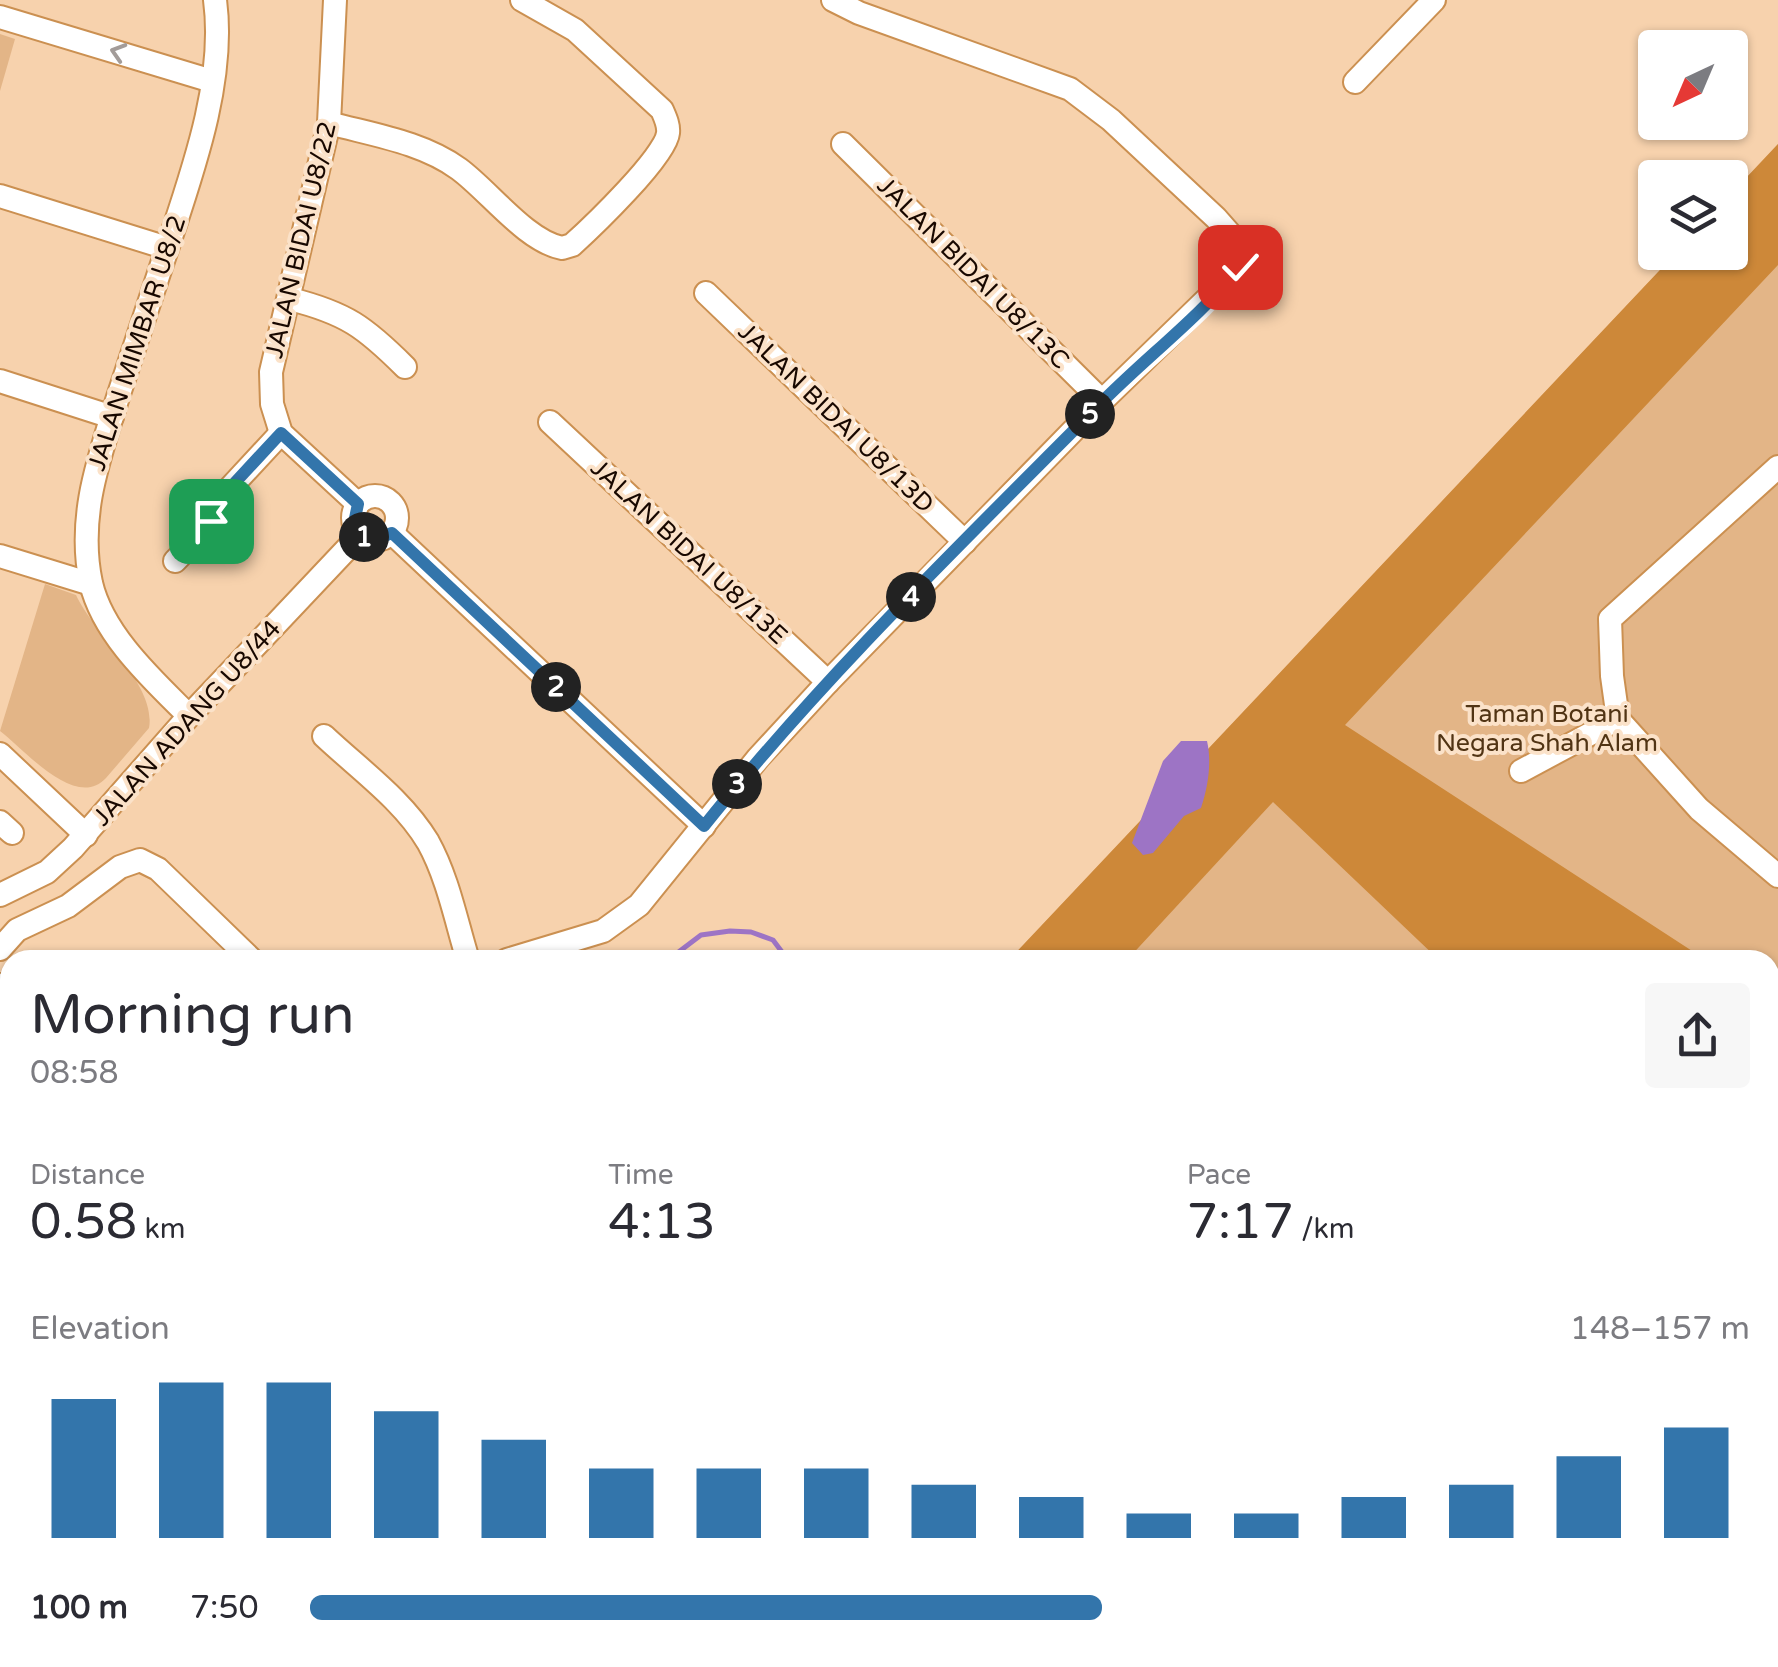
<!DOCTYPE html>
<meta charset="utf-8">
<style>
:root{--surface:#fff;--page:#f7f7f7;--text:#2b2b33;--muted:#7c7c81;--accent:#3375ab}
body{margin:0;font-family:"Varela Round",sans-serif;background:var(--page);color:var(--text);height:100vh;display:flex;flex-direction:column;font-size:38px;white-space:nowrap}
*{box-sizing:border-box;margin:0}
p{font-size:32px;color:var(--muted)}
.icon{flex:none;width:55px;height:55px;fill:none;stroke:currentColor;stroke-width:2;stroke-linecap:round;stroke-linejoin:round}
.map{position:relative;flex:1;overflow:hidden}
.sheet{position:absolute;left:0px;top:950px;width:1780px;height:718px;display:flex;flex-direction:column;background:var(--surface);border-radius:30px 30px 0 0;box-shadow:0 2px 8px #0004}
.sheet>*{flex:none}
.needle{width:65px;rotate:224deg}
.tools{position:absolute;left:1638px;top:30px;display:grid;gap:20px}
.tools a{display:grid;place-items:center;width:110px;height:110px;border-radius:10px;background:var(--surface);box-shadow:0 2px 8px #0004;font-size:50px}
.pin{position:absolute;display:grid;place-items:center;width:85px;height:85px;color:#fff;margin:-42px;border-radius:20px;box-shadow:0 5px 15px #0006}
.km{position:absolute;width:50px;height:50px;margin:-25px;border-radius:50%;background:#222;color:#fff;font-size:28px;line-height:50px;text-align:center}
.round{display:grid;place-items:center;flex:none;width:105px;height:105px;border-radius:10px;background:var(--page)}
.headline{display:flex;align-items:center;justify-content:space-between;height:170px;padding:0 30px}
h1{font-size:55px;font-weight:600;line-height:75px}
.figures{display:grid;grid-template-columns:repeat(3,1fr);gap:15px;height:170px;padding:10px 30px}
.figures div{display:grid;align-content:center}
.figures b{font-size:50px;font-weight:600}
.figures small{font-size:28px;font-weight:400}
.figures p{font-size:28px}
.chart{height:280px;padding:20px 30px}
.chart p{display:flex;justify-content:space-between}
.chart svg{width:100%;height:180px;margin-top:10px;stroke:var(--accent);stroke-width:6}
ul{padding:0 30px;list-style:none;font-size:32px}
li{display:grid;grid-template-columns:160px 120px 1fr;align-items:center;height:75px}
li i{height:25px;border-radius:12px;background:var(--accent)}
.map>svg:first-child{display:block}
.green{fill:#e3b587}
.forest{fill:#cd8839}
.water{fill:#9d74c5}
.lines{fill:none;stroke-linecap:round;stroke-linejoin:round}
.stream{stroke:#9d74c5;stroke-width:5}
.minor-casing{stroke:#cb9051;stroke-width:26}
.minor{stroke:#fff;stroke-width:22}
.oneway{stroke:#a39c99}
.route-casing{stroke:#fff;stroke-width:20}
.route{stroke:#3375ab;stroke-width:12}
.labels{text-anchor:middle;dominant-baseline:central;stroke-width:8;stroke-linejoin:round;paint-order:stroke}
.street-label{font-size:25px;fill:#180800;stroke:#fbe2c9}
.park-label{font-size:25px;fill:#513414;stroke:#fbe2c9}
</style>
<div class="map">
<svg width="1778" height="1667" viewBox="0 0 1778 1667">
<rect width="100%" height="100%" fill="#f7d2ad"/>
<!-- green -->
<g class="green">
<path d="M0 34 15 39 0 91Z"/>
<path d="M1778 144V1667H343L352 1658H1770V960H1009L1676 253 1730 252V195Z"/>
<path d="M45 584 76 595C94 634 157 685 149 728L106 778C76 811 25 750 0 731Z"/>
</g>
<!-- forest -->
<g class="forest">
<path d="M1778 144V265L1345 725 1706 960H1439L1273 802 1127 960H1009L1676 253 1730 252V195Z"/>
<path d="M1770 1002 1778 1007V1283L1770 1275Z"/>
<path d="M1778 1333V1667H1457L1466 1658H1770V1341Z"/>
<path d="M352 1658H568L578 1667H343Z"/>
</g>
<!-- water -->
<g class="water">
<path d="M1181 741H1207C1212 762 1208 787 1201 808L1184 816 1153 853 1143 855 1132 843 1163 761Z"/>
<path d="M666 1658H825L831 1667H666Z"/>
</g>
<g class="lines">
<!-- stream -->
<path class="stream" d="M668 960 701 935 730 931 751 932 773 940 788 960"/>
<defs>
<g id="minor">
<path d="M335 0 329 123 271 372 272 404 281 433 358 504"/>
<path d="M0 17 212 81"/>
<path d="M1355 82 1434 0"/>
<path d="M329 123C373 135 422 142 459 169 489 191 526 241 562 248L572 245C592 227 666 156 668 133 669 125 665 117 662 110L575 30 522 0"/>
<path d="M843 144 1102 401"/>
<path d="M0 196 167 248"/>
<path d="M706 293 965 542"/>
<path d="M290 299C346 313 365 327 405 367"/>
<path d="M0 381 112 417"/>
<path d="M550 422 828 682"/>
<path d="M1778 467 1610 619 1612 676 1618 719 1699 809 1778 876"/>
<circle cx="375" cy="518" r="22"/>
<path d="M392 533 704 826"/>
<path d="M0 556 91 584"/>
<path d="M175 561 202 533 229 489 281 433"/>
<path d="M189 716C153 680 103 635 91 583 77 517 99 458 118 397 134 349 150 300 166 252 191 176 226 82 215 0"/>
<path d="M324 736C359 769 403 800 428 842 448 878 456 921 468 960"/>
<path d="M0 754 86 835"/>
<path d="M1521 771 1618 719"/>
<path d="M0 822 12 833"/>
<path d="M0 895 47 872 73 848 189 716 360 535"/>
<path d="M0 949 17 930 68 906 120 867 140 860 158 869 252 960"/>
<path d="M507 960 603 931 639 905 758 758 828 682 1102 401 1240 267 1243 254 1238 243 1216 218 1111 120 1070 89 859 13 833 0"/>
<path d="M0 985 10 1027"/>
<path d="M0 1314 10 1312"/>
<path d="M0 1499 10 1498"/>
<path d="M1229 1667 1231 1658"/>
</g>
</defs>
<!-- minor casing -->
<use href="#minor" class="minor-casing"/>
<!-- minor -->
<use href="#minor" class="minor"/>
</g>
<!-- one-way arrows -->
<defs><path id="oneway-chevron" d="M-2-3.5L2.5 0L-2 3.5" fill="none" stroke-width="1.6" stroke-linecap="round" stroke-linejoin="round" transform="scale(2.5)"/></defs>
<use class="oneway" href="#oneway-chevron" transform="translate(118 52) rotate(-163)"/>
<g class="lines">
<defs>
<path id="route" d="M211 521 229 489 281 433 358 504 354 523 360 535 373 540 392 533 704 826C824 676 964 541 1099 405 1145 358 1199 318 1240 267"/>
</defs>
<!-- route casing -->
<use href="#route" class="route-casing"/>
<!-- route -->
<use href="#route" class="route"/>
</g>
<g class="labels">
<!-- street labels -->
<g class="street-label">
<text transform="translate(301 240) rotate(-77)">JALAN BIDAI U8/22</text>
<text transform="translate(973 273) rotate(45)">JALAN BIDAI U8/13C</text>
<text transform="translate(137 343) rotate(-72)">JALAN MIMBAR U8/2</text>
<text transform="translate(836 418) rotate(44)">JALAN BIDAI U8/13D</text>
<text transform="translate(689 552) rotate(43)">JALAN BIDAI U8/13E</text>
<text transform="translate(187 723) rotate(-48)">JALAN ADANG U8/44</text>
</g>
<!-- park labels -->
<g class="park-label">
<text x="1547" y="714">Taman Botani<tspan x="1547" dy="29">Negara Shah Alam</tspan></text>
</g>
</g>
</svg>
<div class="tools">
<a><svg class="needle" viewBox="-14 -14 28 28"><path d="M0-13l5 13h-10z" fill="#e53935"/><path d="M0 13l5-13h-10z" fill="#7c7c81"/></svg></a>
<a><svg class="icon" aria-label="layers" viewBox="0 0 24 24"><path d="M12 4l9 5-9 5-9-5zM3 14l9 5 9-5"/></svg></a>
</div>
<div class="pin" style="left:211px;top:521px;background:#1e9e55"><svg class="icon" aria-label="arrive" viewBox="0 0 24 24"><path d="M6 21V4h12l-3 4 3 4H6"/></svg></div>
<div class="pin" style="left:1240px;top:267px;background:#d93025"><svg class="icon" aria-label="check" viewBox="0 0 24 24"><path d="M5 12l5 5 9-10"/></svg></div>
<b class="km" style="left:364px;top:537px">1</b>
<b class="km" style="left:556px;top:687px">2</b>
<b class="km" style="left:737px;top:784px">3</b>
<b class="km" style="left:911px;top:597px">4</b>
<b class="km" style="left:1090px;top:414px">5</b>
<section class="sheet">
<div class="headline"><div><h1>Morning run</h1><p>08:58</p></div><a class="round"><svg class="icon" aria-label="share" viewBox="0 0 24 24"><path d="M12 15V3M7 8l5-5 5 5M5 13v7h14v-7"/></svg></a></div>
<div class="figures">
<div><p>Distance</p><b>0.58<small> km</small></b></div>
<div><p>Time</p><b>4:13</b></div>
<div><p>Pace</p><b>7:17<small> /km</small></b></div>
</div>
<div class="chart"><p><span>Elevation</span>148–157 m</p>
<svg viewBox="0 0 160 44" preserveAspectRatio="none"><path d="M5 44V10M15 44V6M25 44V6M35 44V13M45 44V20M55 44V27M65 44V27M75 44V27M85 44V31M95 44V34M105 44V38M115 44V38M125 44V34M135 44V31M145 44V24M155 44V17"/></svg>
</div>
<ul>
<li><b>100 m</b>7:50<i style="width:55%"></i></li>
</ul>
</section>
</div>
